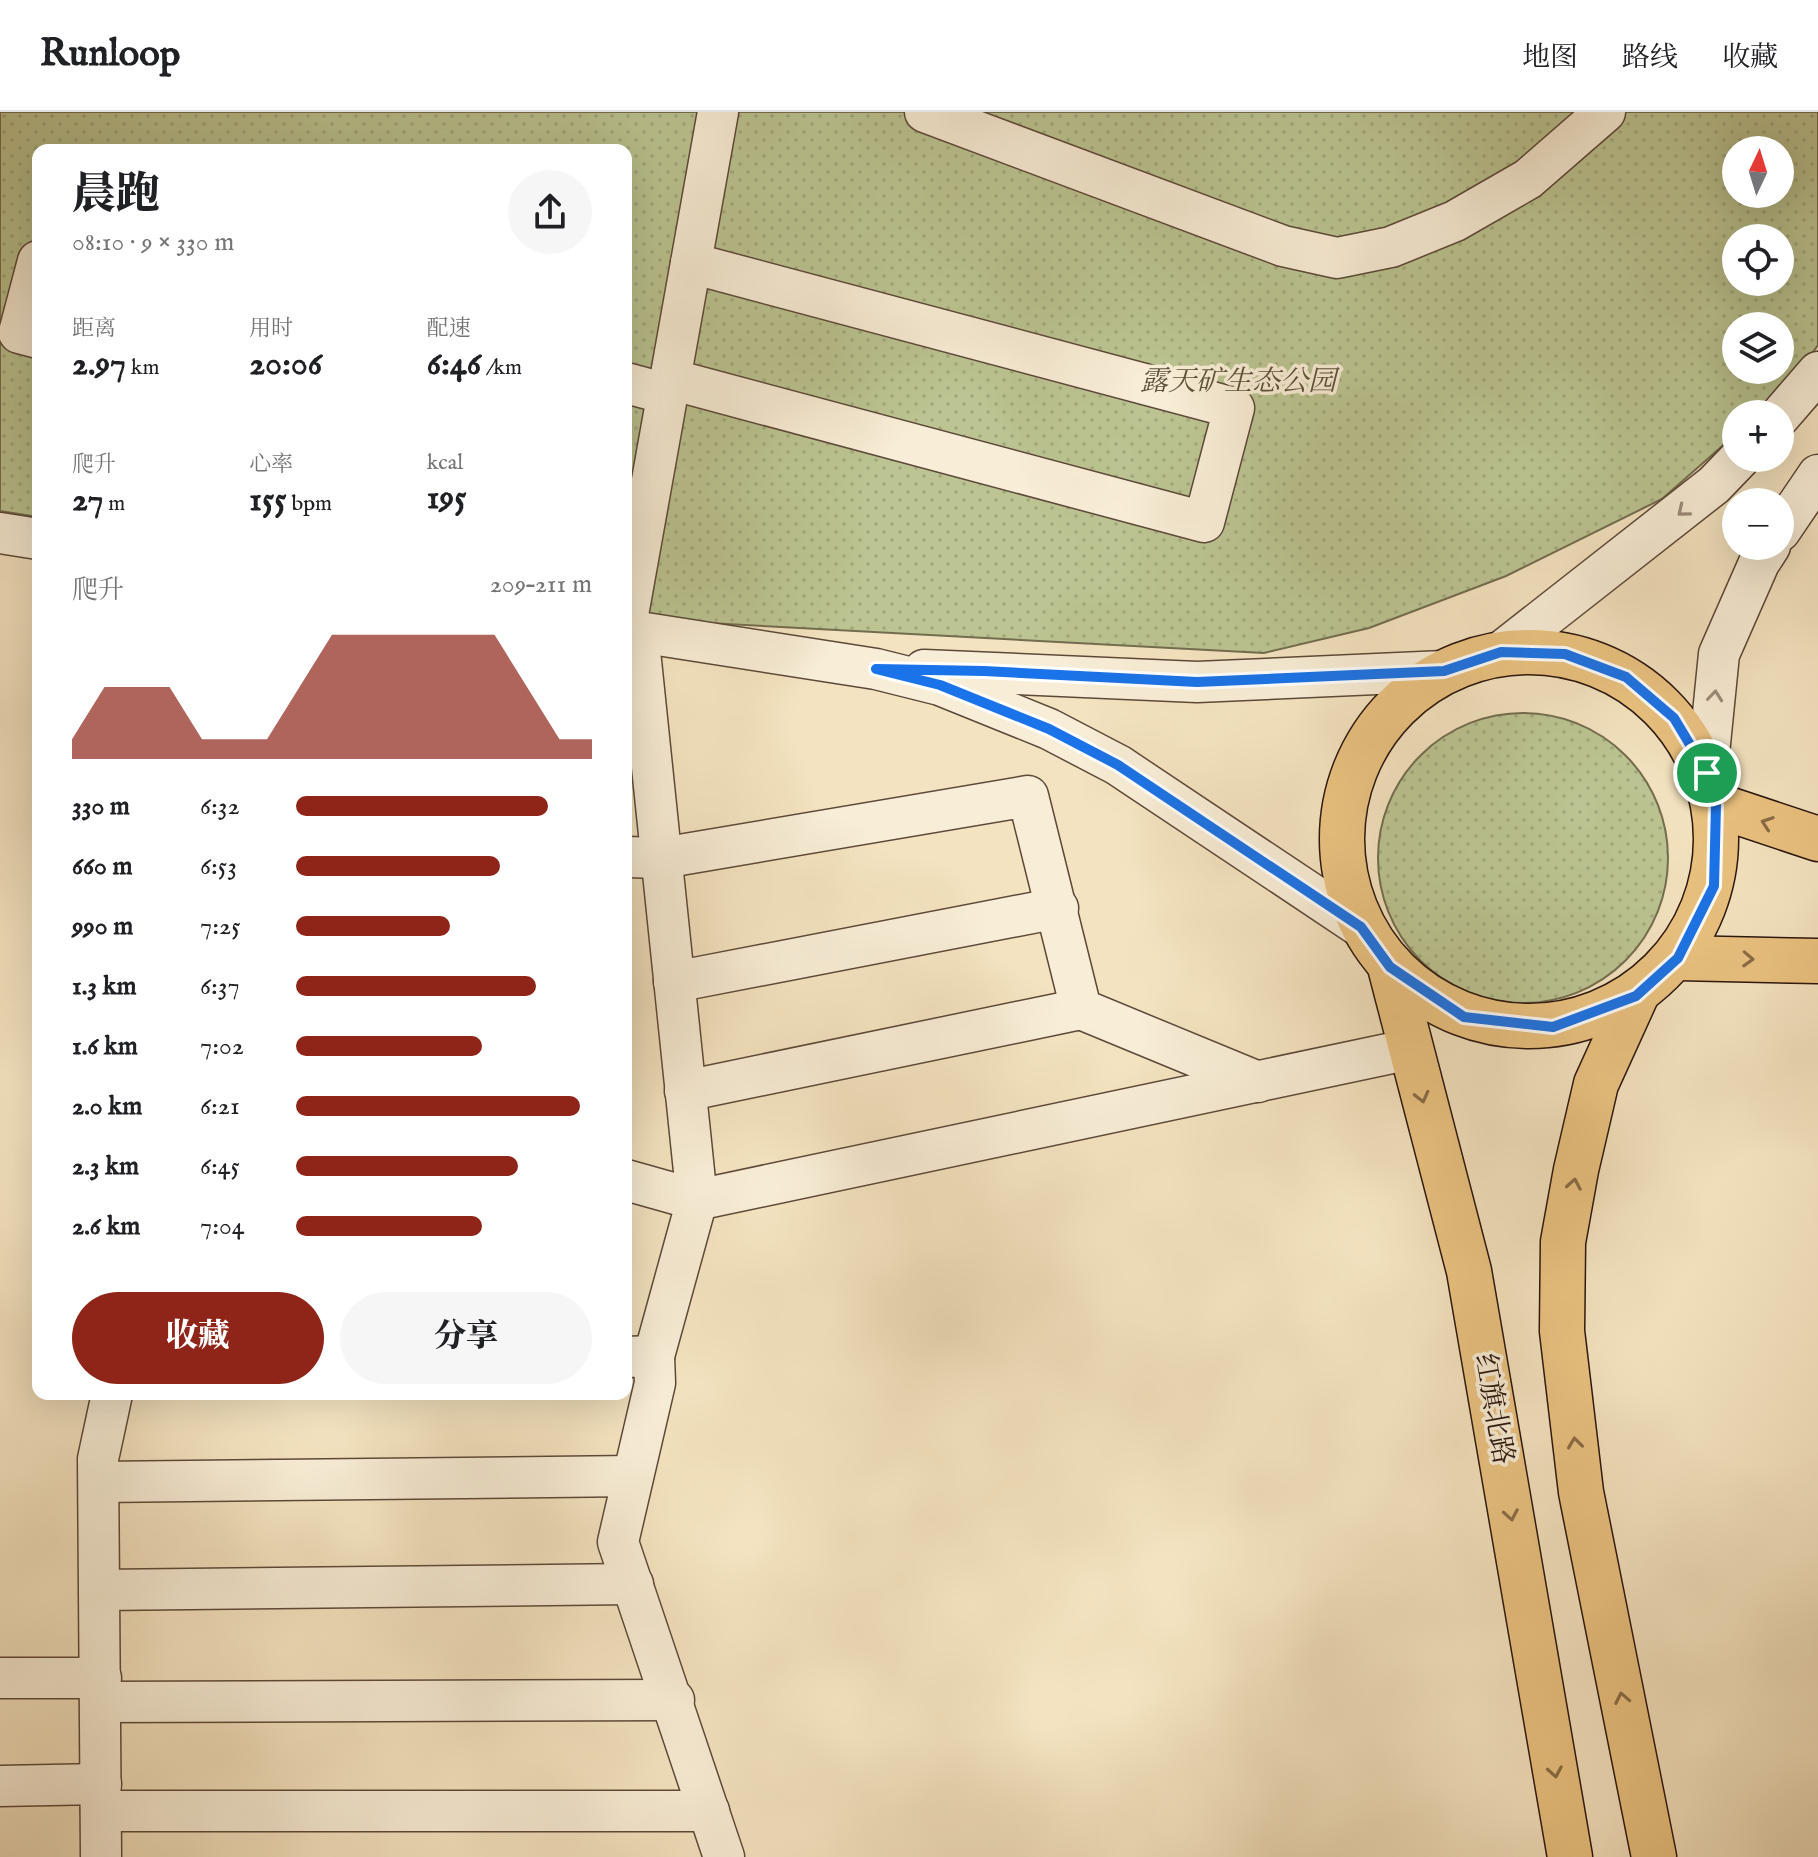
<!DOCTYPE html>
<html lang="zh">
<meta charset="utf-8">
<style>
:root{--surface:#fff;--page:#f6f6f6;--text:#202124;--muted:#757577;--line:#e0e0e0;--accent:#8f2418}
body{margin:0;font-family:"IM FELL English","Noto Serif SC",serif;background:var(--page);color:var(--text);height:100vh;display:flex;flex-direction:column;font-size:30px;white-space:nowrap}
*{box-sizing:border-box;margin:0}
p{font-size:26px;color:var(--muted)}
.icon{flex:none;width:44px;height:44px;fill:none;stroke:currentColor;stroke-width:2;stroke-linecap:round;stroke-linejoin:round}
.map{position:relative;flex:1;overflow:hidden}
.panel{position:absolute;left:32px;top:32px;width:600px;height:1256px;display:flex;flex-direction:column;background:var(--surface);border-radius:16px;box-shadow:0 8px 32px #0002}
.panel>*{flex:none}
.needle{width:52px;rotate:4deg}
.buttons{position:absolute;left:1722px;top:24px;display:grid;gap:16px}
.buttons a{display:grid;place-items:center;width:72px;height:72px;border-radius:50%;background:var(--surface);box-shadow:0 8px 32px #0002;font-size:40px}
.pin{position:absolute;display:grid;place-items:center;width:68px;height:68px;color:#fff;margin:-34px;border:4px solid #fff;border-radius:50%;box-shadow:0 2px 8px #0007}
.round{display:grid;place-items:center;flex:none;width:84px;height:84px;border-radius:42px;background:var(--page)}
.overview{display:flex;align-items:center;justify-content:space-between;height:136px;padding:0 40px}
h1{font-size:44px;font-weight:800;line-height:60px}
.metrics{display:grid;grid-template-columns:repeat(3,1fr);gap:12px;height:136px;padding:8px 40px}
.metrics div{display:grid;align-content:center}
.metrics b{font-size:34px;font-weight:800}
.metrics small{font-size:22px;font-weight:400}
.metrics p{font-size:22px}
.chart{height:224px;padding:16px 40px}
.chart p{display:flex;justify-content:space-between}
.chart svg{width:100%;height:144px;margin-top:8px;fill:var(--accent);opacity:.7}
.action{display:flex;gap:16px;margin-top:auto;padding:16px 40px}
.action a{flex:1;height:92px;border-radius:48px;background:var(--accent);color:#fff;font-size:32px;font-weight:800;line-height:92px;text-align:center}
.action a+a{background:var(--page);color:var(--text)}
ul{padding:0 40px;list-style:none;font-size:26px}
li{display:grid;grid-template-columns:128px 96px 1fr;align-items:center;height:60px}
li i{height:20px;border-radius:10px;background:var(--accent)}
header{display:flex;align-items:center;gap:48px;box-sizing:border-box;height:112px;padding:0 40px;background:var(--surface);border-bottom:2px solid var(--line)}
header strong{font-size:38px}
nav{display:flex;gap:44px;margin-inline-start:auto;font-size:28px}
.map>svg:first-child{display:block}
.grass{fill:url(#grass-dots);stroke:#736d4f;stroke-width:2;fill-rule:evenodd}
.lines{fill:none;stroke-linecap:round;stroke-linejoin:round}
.minor-casing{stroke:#5d4939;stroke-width:43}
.major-casing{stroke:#2b160c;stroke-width:47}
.minor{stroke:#f8edd6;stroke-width:40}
.major{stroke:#eac280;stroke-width:44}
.oneway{stroke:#9c8c7b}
.oneway2{stroke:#8a6c46}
.route-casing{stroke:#fff;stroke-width:16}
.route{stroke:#1a73e8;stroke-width:10}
.labels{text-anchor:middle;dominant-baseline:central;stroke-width:7;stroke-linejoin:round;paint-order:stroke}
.park-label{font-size:28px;font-style:italic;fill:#5d533b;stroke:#f8edd6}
.street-label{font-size:28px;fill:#2b160c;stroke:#f8edd6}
</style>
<header>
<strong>Runloop</strong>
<nav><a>地图</a><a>路线</a><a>收藏</a></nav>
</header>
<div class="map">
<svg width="1818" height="1745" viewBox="0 0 1818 1745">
<defs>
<pattern id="grass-dots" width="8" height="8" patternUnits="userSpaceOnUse" patternTransform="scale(2)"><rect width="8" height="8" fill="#bbc492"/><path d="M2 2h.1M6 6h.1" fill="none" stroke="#a1a87d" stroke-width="1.8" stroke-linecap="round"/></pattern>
</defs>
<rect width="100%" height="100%" fill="#f4e3c0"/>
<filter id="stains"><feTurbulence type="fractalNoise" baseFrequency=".0025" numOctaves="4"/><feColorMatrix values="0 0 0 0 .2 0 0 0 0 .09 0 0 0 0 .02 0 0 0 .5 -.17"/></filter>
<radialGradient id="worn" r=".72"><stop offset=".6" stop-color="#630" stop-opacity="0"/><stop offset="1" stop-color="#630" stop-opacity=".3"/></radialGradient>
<!-- grass -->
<g class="grass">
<path d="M0 0H1818V233L1786 278 1759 302H1736V322L1662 387 1506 464 1369 516 1264 541 689 510 626 500V38H38V405L0 399ZM1736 38H1780V82H1736ZM1736 126H1780V170H1736ZM1736 214H1780V258H1736Z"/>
<circle cx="1523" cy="746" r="145"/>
</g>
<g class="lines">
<defs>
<g id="minor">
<path d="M925 0 1283 134 1337 146 1391 135 1455 109 1528 67 1605 0"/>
<path d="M38 149 19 221 38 226"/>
<path d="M670 267 1204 410 1234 296 691 151"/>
<path d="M626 271 667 282"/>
<path d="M1780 304 1818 260"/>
<path d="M1780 419 1818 363"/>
<path d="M0 421 38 427"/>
<path d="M626 514 718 0"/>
<path d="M626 518 876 557 940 573 1049 617 1118 653 1361 815"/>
<path d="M638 520 697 1088 654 1244"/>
<path d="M1501 540 1714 373 1740 346"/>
<path d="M924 558 1197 570 1444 559"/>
<path d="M1707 661 1719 542 1759 451 1770 434"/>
<path d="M626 745 662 746 1028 684 1081 897 1258 970"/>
<path d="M674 870 1058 796"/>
<path d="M685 979 1081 897"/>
<path d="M626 1068 697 1088 1411 937"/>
<path d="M626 1245 654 1244 655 1271 618 1430 724 1745"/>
<path d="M99 1370 633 1364"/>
<path d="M100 1478 633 1472"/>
<path d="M0 1566H101"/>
<path d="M101 1590 674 1588"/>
<path d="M0 1674 101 1672"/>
<path d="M101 1699H709"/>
<path d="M101 1745 98 1347 112 1282"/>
</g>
<g id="major">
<circle cx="1529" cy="727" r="187"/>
<path d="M1716 693 1818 727"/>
<path d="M1678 846 1818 849"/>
<path d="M1390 855 1469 1159 1570 1745"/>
<path d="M1636 884 1596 972 1576 1058 1563 1130 1562 1219 1581 1380 1654 1745"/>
</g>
</defs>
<!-- minor casing -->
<use href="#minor" class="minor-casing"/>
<!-- major casing -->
<use href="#major" class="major-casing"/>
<!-- minor -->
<use href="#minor" class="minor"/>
<!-- major -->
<use href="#major" class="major"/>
</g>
<!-- one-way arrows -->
<defs><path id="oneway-chevron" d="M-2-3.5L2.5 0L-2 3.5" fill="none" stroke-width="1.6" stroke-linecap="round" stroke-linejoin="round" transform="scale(2)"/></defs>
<g class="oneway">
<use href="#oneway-chevron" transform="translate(1683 399) rotate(141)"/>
<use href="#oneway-chevron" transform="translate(1715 584) rotate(-84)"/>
</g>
<g class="oneway2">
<use href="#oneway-chevron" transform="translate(1767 711) rotate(-161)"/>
<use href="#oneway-chevron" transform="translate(1748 847) rotate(2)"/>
<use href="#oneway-chevron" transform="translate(1422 985) rotate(76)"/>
<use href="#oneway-chevron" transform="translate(1574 1072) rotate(-80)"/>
<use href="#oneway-chevron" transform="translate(1575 1331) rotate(-97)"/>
<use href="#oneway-chevron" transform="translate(1511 1403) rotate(80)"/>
<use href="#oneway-chevron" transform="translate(1622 1586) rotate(-101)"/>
<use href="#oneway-chevron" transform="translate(1555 1660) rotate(80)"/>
</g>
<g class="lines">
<defs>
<path id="route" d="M1501 540 1565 542 1626 565 1674 606 1707 661 1716 693 1714 774 1678 846 1636 884 1553 915 1464 905 1390 855 1361 815 1118 653 1049 617 940 573 876 557 984 559 1197 570 1444 559Z"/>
</defs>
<!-- route casing -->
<use href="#route" class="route-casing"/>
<!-- route -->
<use href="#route" class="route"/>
</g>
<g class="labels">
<!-- park labels -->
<g class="park-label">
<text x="1238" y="270">露天矿生态公园</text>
</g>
<!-- street labels -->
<g class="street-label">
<text transform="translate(1493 1297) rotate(80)">红旗北路</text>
</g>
</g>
<rect width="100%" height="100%" filter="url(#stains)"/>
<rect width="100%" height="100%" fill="url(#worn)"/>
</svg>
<div class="buttons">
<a><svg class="needle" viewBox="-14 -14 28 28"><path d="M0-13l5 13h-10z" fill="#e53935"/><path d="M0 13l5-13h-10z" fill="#757577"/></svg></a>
<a><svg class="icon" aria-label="locate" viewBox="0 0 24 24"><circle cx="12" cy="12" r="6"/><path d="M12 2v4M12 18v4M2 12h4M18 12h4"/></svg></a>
<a><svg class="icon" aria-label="layers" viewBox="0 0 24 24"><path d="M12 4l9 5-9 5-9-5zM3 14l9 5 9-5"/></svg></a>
<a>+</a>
<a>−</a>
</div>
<div class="pin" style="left:1707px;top:661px;background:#1e9e55"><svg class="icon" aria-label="arrive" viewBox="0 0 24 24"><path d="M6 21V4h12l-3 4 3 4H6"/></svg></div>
<section class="panel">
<div class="overview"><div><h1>晨跑</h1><p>08:10 · 9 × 330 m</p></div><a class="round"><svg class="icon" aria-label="share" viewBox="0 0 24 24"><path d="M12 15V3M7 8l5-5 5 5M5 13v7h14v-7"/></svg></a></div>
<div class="metrics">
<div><p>距离</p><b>2.97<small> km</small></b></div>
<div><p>用时</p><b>20:06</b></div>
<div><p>配速</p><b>6:46<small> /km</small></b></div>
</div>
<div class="metrics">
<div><p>爬升</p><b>27<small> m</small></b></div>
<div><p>心率</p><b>155<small> bpm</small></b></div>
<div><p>kcal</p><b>195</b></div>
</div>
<div class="chart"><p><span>爬升</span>209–211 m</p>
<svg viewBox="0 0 160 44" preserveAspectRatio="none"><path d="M0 44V38L10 22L20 22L30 22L40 38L50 38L60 38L70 22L80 6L90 6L100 6L110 6L120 6L130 6L140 22L150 38L160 38V44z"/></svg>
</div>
<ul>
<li><b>330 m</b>6:32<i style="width:85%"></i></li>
<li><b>660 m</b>6:53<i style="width:69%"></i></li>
<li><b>990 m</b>7:25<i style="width:52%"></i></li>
<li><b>1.3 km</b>6:37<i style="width:81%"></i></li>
<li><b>1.6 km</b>7:02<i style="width:63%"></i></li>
<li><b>2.0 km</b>6:21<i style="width:96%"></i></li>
<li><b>2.3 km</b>6:45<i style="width:75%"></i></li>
<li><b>2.6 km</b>7:04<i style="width:63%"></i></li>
</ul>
<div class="action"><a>收藏</a><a>分享</a></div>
</section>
</div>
